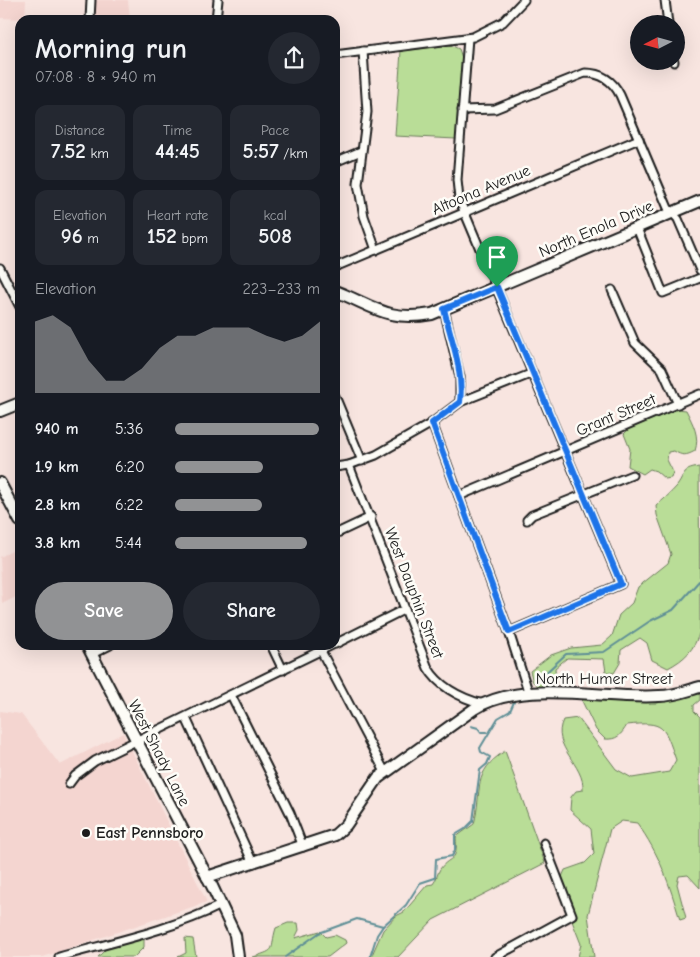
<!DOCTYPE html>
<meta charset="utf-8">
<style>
:root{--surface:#171b24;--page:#242831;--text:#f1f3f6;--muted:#9ea1a6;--accent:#919294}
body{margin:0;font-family:"Comic Neue",sans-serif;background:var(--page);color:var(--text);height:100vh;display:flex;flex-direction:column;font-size:19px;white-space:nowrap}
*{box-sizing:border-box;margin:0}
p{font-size:16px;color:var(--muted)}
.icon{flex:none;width:28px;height:28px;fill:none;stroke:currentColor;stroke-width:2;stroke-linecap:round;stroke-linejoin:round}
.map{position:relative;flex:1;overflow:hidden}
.details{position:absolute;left:15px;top:15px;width:325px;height:635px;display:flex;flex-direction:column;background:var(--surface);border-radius:15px;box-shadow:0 5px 20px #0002}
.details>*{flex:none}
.needle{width:32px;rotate:264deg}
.fabs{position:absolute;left:630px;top:15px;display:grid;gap:10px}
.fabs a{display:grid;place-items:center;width:55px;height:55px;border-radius:50%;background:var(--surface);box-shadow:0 5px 20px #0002;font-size:25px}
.pin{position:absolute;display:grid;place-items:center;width:42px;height:42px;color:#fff;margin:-51px -21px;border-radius:50% 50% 50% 0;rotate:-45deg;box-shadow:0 0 5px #0007}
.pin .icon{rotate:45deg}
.round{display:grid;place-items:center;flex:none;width:52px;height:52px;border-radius:26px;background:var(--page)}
.head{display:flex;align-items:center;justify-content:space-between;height:85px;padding:0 20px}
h1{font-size:28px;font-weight:700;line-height:38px}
.stats{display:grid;grid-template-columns:repeat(3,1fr);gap:8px;height:85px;padding:5px 20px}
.stats div{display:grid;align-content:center;border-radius:12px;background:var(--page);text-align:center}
.stats b{font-size:21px;font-weight:700}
.stats small{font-size:14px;font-weight:400}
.stats p{font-size:14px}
.chart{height:140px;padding:10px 20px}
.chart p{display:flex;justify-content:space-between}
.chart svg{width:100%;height:90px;margin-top:5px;fill:var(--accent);opacity:.7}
.button{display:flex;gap:10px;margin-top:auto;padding:10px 20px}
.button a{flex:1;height:58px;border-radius:30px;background:var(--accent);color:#fff;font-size:20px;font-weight:700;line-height:58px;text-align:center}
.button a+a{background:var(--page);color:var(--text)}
ul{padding:0 20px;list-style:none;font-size:16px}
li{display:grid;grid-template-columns:80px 60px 1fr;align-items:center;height:38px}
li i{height:12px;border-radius:6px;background:var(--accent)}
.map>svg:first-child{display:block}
.built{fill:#f4d5d0}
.green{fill:#b9dd97;stroke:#6a7c5a}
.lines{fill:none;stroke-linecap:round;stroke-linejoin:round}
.stream{stroke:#5f8f96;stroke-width:2}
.street-casing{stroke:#1c1c1c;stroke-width:11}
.secondary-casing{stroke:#1c1c1c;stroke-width:14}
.street{stroke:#fdfcf7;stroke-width:7}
.secondary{stroke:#fdfcf7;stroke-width:10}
.route-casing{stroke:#fff;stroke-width:10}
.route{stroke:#1a73e8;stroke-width:6}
.poi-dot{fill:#1c1c1c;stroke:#fdfcf7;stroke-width:2}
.labels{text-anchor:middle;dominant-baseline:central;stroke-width:5;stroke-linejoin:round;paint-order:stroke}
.street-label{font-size:16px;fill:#1c1c1c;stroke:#fdfcf7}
.poi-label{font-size:16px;font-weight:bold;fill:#1c1c1c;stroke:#fdfcf7;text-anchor:start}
</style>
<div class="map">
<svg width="700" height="957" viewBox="0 0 700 957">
<rect width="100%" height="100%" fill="#f8e5e0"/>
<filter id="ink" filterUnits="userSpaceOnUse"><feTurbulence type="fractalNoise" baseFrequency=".02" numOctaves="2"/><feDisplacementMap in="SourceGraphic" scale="10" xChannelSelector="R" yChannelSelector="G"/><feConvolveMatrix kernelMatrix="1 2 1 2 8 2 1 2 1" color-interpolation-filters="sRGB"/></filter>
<g filter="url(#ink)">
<!-- built -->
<g class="built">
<path d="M0 0H26L25 19 0 18Z"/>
<path d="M95 0H128L130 20H95Z"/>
<path d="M20 547V595L2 604 0 557Z"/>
<path d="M0 711 21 714 60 765 123 733 207 902 43 957H0Z"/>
</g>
<!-- green -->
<g class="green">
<path d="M450 45 459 49 462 58 456 139 395 136 401 51Z"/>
<path d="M677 409 686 410C693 424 700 436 695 451 686 456 682 456 674 451L668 452 667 460 673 472 671 478 665 479 656 471 650 469 643 474 628 466 630 449 624 434 629 429Z"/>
<path d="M699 467 700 631C694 650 685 659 668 668L652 660 647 643 640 638 621 650 620 663 614 673 606 672 604 659 567 658 555 668 556 684 539 687 533 682 530 671 551 655 571 648 602 645 612 636 619 615 632 603 638 587 668 563 671 554 657 515 656 506C663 500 671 493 677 486 686 474 680 470 699 467Z"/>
<path d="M700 693V700L694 705V711L700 717V888L688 875 679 876 677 884 686 918 680 920C669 883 660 855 637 823L622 821 610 829 588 915 594 957H578L581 944 572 921 575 912 562 877 565 870 585 863 594 854 591 829 570 810 571 797 576 791 583 790C585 764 550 747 563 720L578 718 616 769 632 778 669 772 676 760C664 726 665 721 627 725 621 735 617 740 605 739L596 730 582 701 585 698 592 697 657 703Z"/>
<path d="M505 751 545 863 433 920 398 957H371L383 930 396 916 404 912 427 885 433 884C437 879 437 874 440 869 451 854 458 864 456 837L474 824C483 789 471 773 505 751Z"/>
<path d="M288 923H298L299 930 295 938 320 931 326 937 335 935 345 940 346 943 328 957H253C279 949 269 951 276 928Z"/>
<path d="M185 938 193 939 196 957H178L186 953Z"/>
<path d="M144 939V947L134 957H98L106 949Z"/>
</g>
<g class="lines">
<!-- stream -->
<g class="stream">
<path d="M538 680 566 654 604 652 650 621 673 610 700 580"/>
<path d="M471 726 478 728 481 732H487"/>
<path d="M285 957 319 933 357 919 383 926"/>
<path d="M370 957 377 935 383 926 406 905 420 883 435 878 436 859 452 856 455 850V835L465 829 473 821 480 770 487 764 490 757 481 752 480 748 498 718 510 711 514 702"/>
</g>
<defs>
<g id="street">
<path d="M665 0 668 24"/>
<path d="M90 20 91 0"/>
<path d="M216 20 218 0"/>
<path d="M468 38 457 180 459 199 621 584 509 632"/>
<path d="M363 51 367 112 358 184 364 216 376 250"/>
<path d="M335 55 473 37 503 22 524 0"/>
<path d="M674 61V62"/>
<path d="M462 110 495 109 585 73C601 73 613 81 620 95L668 208 678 219 700 270"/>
<path d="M335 162 361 151"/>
<path d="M637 228 663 293 700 278"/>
<path d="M335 267 639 139"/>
<path d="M0 268 20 307"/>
<path d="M612 290 635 343 662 369 678 404"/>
<path d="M444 309 460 377V402"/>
<path d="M335 396 362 461"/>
<path d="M432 423 509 632 529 694"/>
<path d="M349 465 428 668C440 688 461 698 483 704"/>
<path d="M335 467 349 465 376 455 432 423 460 402 533 373"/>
<path d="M459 496 700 394"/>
<path d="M527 520 532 515 632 475"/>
<path d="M335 534 371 517"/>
<path d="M335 644 405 609"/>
<path d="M271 645 283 670"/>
<path d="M321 651 385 772"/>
<path d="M92 654 110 645"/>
<path d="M231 695 290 813 303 847"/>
<path d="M186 718 253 863"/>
<path d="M69 784 75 776 95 761 332 645"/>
<path d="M59 957C113 942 171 930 221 905"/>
<path d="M495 957 572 915 544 843"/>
</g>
<g id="secondary">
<path d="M335 291C374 306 387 322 432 314L700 201"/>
<path d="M0 411 20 403"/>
<path d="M0 483 20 521"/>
<path d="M87 645 212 886 235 935 238 957"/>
<path d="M207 877 335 835 346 825 378 778 474 709C523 678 605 700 659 696 674 696 686 691 700 687"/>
</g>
</defs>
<!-- street casing -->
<use href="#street" class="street-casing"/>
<!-- secondary casing -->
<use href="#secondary" class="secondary-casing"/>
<!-- street -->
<use href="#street" class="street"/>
<!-- secondary -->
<use href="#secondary" class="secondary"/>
</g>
</g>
<g class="lines" filter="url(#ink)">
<defs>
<path id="route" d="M497 287 621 584 509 632 432 423 460 402C464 372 451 339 444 309Z"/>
</defs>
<!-- route casing -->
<use href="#route" class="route-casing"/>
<!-- route -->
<use href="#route" class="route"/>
</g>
<!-- markers -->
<circle class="poi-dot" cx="86" cy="833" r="5"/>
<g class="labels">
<!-- street labels -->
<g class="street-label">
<text transform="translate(481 190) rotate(-23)">Altoona Avenue</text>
<text transform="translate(596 229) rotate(-23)">North Enola Drive</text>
<text transform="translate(616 415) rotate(-23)">Grant Street</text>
<text transform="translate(414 593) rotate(69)">West Dauphin Street</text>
<text x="604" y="679">North Humer Street</text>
<text transform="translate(159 753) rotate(63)">West Shady Lane</text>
</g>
<!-- poi labels -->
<g class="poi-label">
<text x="96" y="833">East Pennsboro</text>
</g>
</g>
</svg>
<div class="fabs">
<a><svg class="needle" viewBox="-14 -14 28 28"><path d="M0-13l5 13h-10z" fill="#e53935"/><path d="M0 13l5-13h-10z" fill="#9ea1a6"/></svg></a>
</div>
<div class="pin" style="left:497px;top:287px;background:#1e9e55"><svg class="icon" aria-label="arrive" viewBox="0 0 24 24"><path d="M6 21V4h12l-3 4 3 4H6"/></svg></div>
<section class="details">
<div class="head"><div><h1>Morning run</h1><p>07:08 · 8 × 940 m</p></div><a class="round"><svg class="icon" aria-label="share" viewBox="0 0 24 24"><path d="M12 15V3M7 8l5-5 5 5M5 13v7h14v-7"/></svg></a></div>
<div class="stats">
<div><p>Distance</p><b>7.52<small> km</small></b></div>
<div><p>Time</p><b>44:45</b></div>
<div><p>Pace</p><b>5:57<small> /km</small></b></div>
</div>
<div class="stats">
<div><p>Elevation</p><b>96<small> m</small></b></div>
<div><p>Heart rate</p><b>152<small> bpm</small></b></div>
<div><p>kcal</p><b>508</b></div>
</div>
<div class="chart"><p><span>Elevation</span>223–233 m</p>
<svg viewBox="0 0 160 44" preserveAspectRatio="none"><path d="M0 44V9L10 6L20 12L30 28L40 38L50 38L60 32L70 22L80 16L90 16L100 12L110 12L120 12L130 16L140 19L150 16L160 9V44z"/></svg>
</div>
<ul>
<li><b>940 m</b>5:36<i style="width:99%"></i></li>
<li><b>1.9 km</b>6:20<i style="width:61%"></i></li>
<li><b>2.8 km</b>6:22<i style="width:60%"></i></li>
<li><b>3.8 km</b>5:44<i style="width:91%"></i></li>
</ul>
<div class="button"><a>Save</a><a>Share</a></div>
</section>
</div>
